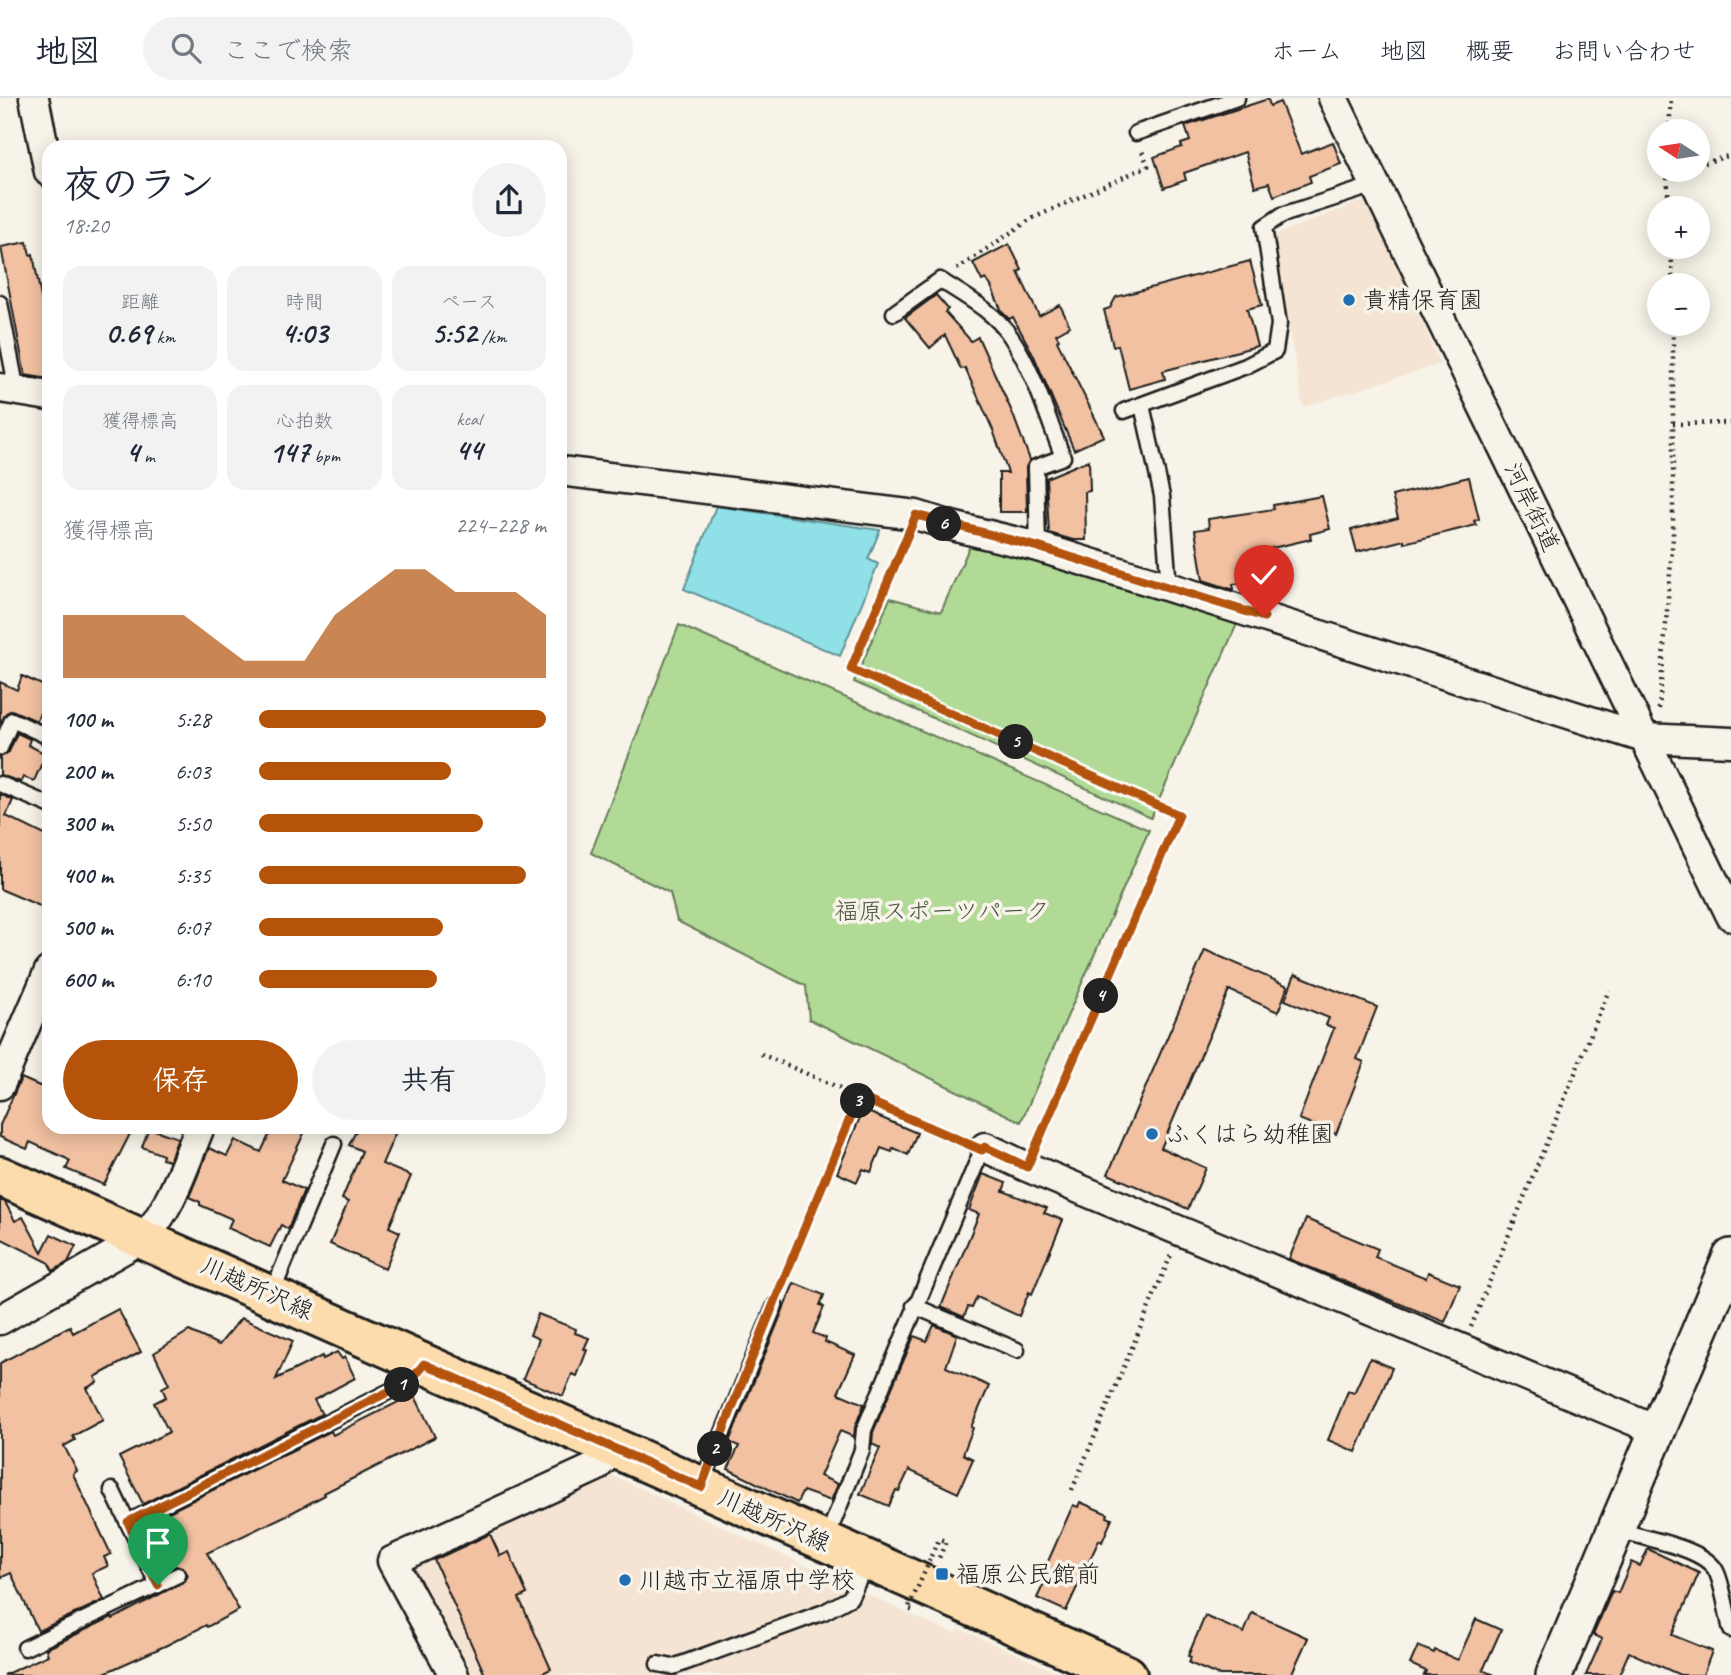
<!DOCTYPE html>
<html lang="ja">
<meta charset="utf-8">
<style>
:root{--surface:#fff;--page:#f2f2f3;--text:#1f2937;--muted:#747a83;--line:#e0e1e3;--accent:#b45309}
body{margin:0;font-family:Caveat,"Klee One",sans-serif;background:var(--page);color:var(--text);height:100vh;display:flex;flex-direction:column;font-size:26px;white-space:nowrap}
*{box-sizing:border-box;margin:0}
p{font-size:23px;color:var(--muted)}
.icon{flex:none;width:38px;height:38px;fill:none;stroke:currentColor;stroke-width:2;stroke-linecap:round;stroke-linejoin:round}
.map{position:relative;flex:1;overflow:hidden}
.sheet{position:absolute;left:42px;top:42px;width:525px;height:994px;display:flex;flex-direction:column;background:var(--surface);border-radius:21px;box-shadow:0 4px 18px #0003}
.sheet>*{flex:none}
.needle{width:46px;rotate:282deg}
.controls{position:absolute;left:1647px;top:21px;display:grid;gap:14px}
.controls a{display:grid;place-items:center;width:63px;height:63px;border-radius:50%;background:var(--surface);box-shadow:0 4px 18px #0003;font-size:35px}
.pin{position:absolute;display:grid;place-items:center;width:60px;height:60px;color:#fff;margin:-72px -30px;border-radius:50% 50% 50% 0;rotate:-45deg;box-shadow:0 0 7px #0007}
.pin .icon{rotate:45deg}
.km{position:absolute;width:35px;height:35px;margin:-18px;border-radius:50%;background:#222;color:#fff;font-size:19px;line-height:35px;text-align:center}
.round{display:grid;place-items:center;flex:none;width:74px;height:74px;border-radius:37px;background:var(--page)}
.overview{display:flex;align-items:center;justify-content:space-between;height:119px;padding:0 21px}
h1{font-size:38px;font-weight:800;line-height:52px}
.metrics{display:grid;grid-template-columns:repeat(3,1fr);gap:10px;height:119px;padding:7px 21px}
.metrics div{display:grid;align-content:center;border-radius:18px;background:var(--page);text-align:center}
.metrics b{font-size:30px;font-weight:800}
.metrics small{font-size:19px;font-weight:400}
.metrics p{font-size:19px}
.chart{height:196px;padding:14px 21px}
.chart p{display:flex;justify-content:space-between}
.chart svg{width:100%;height:126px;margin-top:7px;fill:var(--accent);opacity:.7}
.button{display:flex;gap:14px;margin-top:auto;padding:14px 21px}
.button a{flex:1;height:80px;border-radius:42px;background:var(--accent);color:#fff;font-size:28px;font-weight:800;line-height:80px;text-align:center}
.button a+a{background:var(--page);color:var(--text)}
ul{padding:0 21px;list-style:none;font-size:23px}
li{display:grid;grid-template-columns:112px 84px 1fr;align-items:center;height:52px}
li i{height:18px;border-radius:9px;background:var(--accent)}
header{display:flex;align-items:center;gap:42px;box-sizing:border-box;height:98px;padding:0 35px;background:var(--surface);border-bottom:2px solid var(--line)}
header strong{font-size:33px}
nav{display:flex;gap:38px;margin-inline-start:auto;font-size:24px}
.search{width:490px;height:63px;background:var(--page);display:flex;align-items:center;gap:18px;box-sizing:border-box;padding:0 24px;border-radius:38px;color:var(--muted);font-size:26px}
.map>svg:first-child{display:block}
.built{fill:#f5e4d3}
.green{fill:#b1da96;stroke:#667b59;stroke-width:2}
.water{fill:#8fe0e7;stroke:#619296;stroke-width:2}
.building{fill:#f1c1a1;stroke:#1c1c1c;stroke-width:2}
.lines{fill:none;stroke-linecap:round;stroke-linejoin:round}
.service-casing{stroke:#1c1c1c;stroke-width:19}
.minor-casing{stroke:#1c1c1c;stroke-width:33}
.tertiary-casing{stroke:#1c1c1c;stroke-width:40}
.primary-casing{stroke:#1c1c1c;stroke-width:44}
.path{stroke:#1c1c1c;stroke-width:4.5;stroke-dasharray:2 5;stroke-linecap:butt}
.service{stroke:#f7f3e8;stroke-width:14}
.minor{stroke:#f7f3e8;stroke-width:28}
.tertiary{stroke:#f7f3e8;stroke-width:35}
.primary{stroke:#fcdcac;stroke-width:38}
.path-bridge{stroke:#1c1c1c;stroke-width:4.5;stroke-dasharray:2 5;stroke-linecap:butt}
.route-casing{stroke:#fff;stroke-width:14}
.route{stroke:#b45309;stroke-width:9}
.poi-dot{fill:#1f6fb2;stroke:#f7f3e8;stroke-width:2.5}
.labels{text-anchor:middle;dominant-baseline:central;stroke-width:7;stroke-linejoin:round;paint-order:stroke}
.poi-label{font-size:24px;fill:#1c1c1c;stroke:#f7f3e8;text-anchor:start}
.street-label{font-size:24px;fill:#1c1c1c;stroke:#f7f3e8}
.park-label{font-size:24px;fill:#495541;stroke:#f7f3e8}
</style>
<header>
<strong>地図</strong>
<div class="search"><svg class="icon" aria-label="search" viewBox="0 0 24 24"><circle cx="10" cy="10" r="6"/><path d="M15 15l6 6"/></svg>ここで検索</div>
<nav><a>ホーム</a><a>地図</a><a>概要</a><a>お問い合わせ</a></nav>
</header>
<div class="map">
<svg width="1731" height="1577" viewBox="0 0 1731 1577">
<rect width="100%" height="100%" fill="#f7f3e8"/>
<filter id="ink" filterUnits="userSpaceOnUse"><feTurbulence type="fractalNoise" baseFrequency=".0143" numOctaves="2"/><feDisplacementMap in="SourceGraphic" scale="14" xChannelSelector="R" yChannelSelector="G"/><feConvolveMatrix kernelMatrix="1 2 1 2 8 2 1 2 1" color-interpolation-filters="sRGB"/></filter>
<g filter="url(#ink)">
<!-- built -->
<g class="built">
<path d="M1372 99 1440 266 1303 309 1272 138Z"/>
<path d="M609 1376 931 1526 956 1536 960 1531 1063 1577H468L409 1473 413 1463Z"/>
</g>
<!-- green -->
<g class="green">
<path d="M971 445 1237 526 1151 720 854 584 890 500 941 514Z"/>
<path d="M679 527 1149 732 1021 1024 809 921 806 888 677 823 670 795 591 755Z"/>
</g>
<!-- water -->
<path class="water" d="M716 408 880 432 868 461 878 466 840 558 684 491Z"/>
<!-- building -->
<g class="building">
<path d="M1268 1 1270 8 1280 4 1301 56 1333 44 1341 66 1309 78 1311 84 1274 98 1269 85 1255 89 1245 54 1184 75 1186 82 1164 90 1154 59 1182 49 1181 46 1190 43 1185 28Z"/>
<path d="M27 144 30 157 33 156 42 205 49 203V279L43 280 25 277 1 149Z"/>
<path d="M1009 146 1022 172 1018 174 1039 218 1060 207 1070 228 1056 236 1059 241 1057 243 1104 338 1074 352 1034 258 1013 219 1009 221 1002 214 991 188 986 181 982 183 973 165Z"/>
<path d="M1250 163 1262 207 1247 211 1257 248 1163 273 1165 281 1129 291 1118 247 1113 248 1104 212 1110 210 1116 199Z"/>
<path d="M936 197 948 211 945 214 971 243 978 239 1012 314 1030 362 1026 369 1027 414H999V375H1008L993 332 965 270 961 271 945 237 930 250 905 220Z"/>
<path d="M1089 362 1090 393 1085 394 1086 442H1073L1049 435 1046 380Z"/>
<path d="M1469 379 1479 421 1474 423 1476 427 1404 445V442L1357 454 1351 432 1398 420 1392 398Z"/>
<path d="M1322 398 1330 431 1310 436 1311 441 1255 454 1258 482 1233 486 1234 491H1231L1203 482 1195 432 1209 430 1208 421 1274 411 1273 407Z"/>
<path d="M22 578 49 590 37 623 12 612 6 615 0 626V584L17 592Z"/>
<path d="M17 635 30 641 28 647 46 656 34 683 23 679 21 684 0 677V659L9 654Z"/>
<path d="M0 696 13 702 6 718 49 739V812L0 791Z"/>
<path d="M1205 852 1288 888 1278 914 1229 892 1161 1050 1206 1070 1188 1111 1108 1076Z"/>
<path d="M1295 876 1377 909 1357 961 1364 964 1336 1036 1299 1021 1334 930 1326 927 1329 920 1285 902Z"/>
<path d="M21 980 49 992V1029H119L131 1034 104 1087 66 1071 70 1063 65 1060 30 1044 27 1051 0 1039V1027Z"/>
<path d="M863 1012 917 1035 908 1057 893 1050 892 1054 881 1050 871 1074 863 1071 857 1084 837 1075Z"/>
<path d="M273 1029H307L282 1082 304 1092 288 1131 281 1127 270 1149 228 1130 232 1121 200 1107V1104L189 1099 209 1050 227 1058 235 1042 261 1054Z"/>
<path d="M358 1029H398L382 1066 411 1078 389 1129 400 1134 385 1171 330 1146 348 1104 342 1101 362 1053 349 1047Z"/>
<path d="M149 1030 178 1040 169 1063 162 1061 163 1057 142 1049Z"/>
<path d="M983 1076 1006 1085 1003 1093 1047 1110 1044 1115 1063 1122 1032 1196 1029 1194 1019 1218 977 1199 972 1210 968 1209 964 1219 941 1209 979 1116 969 1112Z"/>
<path d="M0 1102 5 1104 15 1123 23 1119 42 1154 51 1136 76 1148 68 1164 53 1173 48 1164 0 1140Z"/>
<path d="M1306 1121 1378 1151 1375 1159 1426 1180 1428 1174 1460 1187 1445 1224 1289 1161Z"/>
<path d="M794 1185 824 1197 820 1207 824 1209 813 1235 826 1240 825 1244 855 1257 838 1295 864 1306 855 1329 854 1339 840 1333 820 1378 838 1386 831 1403 803 1393 797 1405 728 1371 739 1348 729 1344Z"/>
<path d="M118 1211 141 1254 95 1279 98 1284 87 1290 103 1322 73 1338 75 1342 64 1348 77 1373 73 1376 111 1456 104 1459 108 1468 92 1475 104 1502 38 1533 11 1475 0 1480V1265L70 1228 73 1235Z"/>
<path d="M538 1216 576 1231 575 1235 589 1240 584 1251 587 1252 577 1278 572 1276 563 1298 523 1281 539 1241 530 1237Z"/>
<path d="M241 1220 293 1243 276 1281 322 1258 323 1261 337 1254 342 1261 345 1259 355 1280 314 1302 322 1316 143 1406 119 1359 169 1334 154 1305 166 1299 162 1290 169 1286 154 1255 189 1233 219 1247Z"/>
<path d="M934 1227 957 1237 946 1269 989 1288 971 1329 973 1330 963 1356 973 1361 958 1395 909 1372 899 1393 896 1392 889 1408 860 1396 880 1350 872 1346 873 1334 914 1238 927 1243Z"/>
<path d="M1370 1260 1392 1270 1356 1354 1328 1342 1348 1293 1354 1295Z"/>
<path d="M414 1296 435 1339 324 1395 325 1397 293 1414 207 1455 239 1512 207 1529 206 1527 167 1547 100 1577H4L48 1557 46 1551 112 1519 113 1521 185 1483 188 1477 183 1469 175 1468 166 1472 143 1427 331 1333 333 1337Z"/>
<path d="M1080 1404 1108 1416 1107 1419 1112 1421 1102 1444 1099 1442 1066 1513 1037 1500 1047 1479 1042 1477 1073 1407 1078 1409Z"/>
<path d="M490 1436 500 1458 509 1454 527 1496 519 1500 551 1571 538 1577H485L434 1462Z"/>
<path d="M1648 1451 1699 1475 1672 1537 1712 1553 1703 1577H1680L1629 1554 1619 1577H1586L1602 1541 1593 1537 1612 1493 1618 1495 1631 1464 1640 1468Z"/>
<path d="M1252 1515 1308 1540 1291 1577H1217L1189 1565 1191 1559 1188 1558 1205 1518 1244 1535Z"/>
<path d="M1476 1521 1501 1532 1483 1572 1494 1577H1424L1426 1573 1410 1566 1418 1548 1434 1555 1435 1552 1458 1562Z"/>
</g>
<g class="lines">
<defs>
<g id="service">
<path d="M1136 35 1237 0"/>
<path d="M0 205 17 293"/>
<path d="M894 215 940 182C965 198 995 214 1011 239 1034 273 1048 321 1063 359L1036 369 1038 449"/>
<path d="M1142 307 1162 398 1169 489"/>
<path d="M1124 313 1246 268 1275 253 1279 226 1264 129 1282 117 1375 87"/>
<path d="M0 650 12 622 49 639"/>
<path d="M0 686 49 707"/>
<path d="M272 1195 334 1046"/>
<path d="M914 1208 1017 1252"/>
<path d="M701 1388 775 1207"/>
<path d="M112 1392 158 1487"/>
<path d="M128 1424 410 1283 423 1267"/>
<path d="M1617 1431C1642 1441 1704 1449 1716 1473 1723 1486 1727 1517 1731 1532"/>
<path d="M826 1442 862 1352 864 1332 982 1052 985 1049"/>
<path d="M25 1550 178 1477"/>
<path d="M658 1566 673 1569 824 1514 850 1500 867 1465"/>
</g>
<g id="minor">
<path d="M34 0 49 74"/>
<path d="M1333 0 1731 818"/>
<path d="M0 290 49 298"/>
<path d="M560 373 916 417 952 428 1038 449 1169 489 1644 640 1731 644"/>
<path d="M0 987 49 873"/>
<path d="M985 1049 1027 1069 1656 1332"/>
<path d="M0 1222 143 1140C172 1110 184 1067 200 1029"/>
<path d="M454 1577 392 1463 596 1369 606 1359 611 1348"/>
</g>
<path id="tertiary" d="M1554 1577 1731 1159"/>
<path id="primary" d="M0 1078 1127 1577"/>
</defs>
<!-- service casing -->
<use href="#service" class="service-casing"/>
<!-- minor casing -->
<use href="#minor" class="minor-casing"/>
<!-- tertiary casing -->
<use href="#tertiary" class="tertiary-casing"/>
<!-- primary casing -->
<use href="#primary" class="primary-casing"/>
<!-- path -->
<g class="path">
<path d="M1669 33 1671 0"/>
<path d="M1698 67 1731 57"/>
<path d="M1669 110 1667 76 1680 72"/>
<path d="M1671 149 1673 187"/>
<path d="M957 171 1031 121 1148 68 1142 53"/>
<path d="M1673 326 1731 325"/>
<path d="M906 441 851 571 1179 717 1037 1046"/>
<path d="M1659 611 1673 439V226"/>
<path d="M761 956 962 1043"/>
<path d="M780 1192 859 999"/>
<path d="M1471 1229 1609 892"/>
<path d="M1072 1392 1171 1157"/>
<path d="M931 1458 939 1441 946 1443 939 1460"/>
</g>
<!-- service -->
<use href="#service" class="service"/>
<!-- minor -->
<use href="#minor" class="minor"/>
<!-- tertiary -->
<use href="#tertiary" class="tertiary"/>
<!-- primary -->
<use href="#primary" class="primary"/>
<!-- path-bridge -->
<path class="path-bridge" d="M912 1512 908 1511 930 1462"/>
</g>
</g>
<g class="lines" filter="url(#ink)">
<defs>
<path id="route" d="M158 1487 128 1424 410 1283 424 1266 701 1389C752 1258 805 1128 859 999L982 1052 985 1049 1027 1069 1179 717 851 571 916 417 1038 449 1264 519"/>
</defs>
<!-- route casing -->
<use href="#route" class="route-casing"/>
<!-- route -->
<use href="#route" class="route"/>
</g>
<!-- markers -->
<g class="poi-dot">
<circle cx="1349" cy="202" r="7"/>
<circle cx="1152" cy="1036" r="7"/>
<rect x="935" y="1469" width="14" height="14" rx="3.5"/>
<circle cx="625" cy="1482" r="7"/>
</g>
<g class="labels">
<!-- poi labels -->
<g class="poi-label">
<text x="1363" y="202">貴精保育園</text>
<text x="1166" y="1036">ふくはら幼稚園</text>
<text x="956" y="1476">福原公民館前</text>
<text x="639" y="1482">川越市立福原中学校</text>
</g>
<!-- street labels -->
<g class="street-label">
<text transform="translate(1532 409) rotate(64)">河岸街道</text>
<text transform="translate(257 1190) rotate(24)">川越所沢線</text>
<text transform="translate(774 1422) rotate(24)">川越所沢線</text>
</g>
<!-- park labels -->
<g class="park-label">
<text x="942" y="813">福原スポーツパーク</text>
</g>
</g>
</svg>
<div class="controls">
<a><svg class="needle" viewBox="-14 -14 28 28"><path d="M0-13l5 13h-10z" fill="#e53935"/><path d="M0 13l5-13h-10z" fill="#747a83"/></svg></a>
<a>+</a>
<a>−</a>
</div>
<div class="pin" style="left:158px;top:1487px;background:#1e9e55"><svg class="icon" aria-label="arrive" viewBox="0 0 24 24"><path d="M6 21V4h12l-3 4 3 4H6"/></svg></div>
<div class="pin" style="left:1264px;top:519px;background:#d93025"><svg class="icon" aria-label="check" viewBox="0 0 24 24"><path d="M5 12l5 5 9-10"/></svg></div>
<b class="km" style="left:402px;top:1287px">1</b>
<b class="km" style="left:715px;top:1351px">2</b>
<b class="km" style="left:858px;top:1003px">3</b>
<b class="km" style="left:1101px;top:898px">4</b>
<b class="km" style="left:1016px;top:644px">5</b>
<b class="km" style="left:944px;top:426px">6</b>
<section class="sheet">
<div class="overview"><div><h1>夜のラン</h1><p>18:20</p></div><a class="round"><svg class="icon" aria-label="share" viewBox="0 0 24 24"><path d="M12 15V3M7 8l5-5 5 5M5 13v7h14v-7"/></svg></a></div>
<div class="metrics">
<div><p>距離</p><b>0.69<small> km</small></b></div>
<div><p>時間</p><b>4:03</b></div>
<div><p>ペース</p><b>5:52<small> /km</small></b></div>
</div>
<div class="metrics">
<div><p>獲得標高</p><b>4<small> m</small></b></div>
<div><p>心拍数</p><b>147<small> bpm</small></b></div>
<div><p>kcal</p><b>44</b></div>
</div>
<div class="chart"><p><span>獲得標高</span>224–228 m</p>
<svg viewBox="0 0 160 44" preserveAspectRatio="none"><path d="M0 44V22L10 22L20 22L30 22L40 22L50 30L60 38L70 38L80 38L90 22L100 14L110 6L120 6L130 14L140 14L150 14L160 22V44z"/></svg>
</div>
<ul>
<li><b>100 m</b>5:28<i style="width:100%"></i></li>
<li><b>200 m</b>6:03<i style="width:67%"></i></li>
<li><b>300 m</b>5:50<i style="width:78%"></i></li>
<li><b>400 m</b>5:35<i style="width:93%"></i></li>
<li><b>500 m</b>6:07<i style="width:64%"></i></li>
<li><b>600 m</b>6:10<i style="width:62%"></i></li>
</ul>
<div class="button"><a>保存</a><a>共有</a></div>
</section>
</div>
